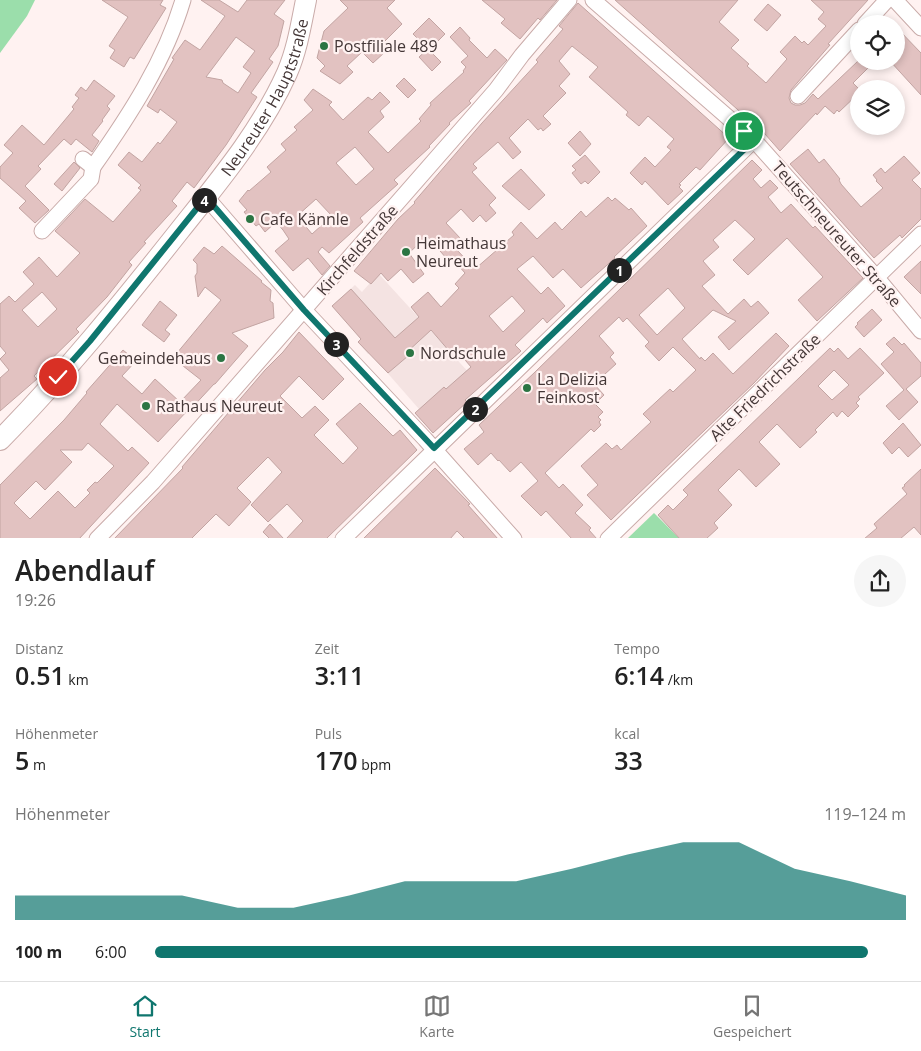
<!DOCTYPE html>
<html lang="de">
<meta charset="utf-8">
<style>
:root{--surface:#fff;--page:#f6f6f6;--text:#222;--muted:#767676;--line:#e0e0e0;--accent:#0f766e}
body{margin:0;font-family:"Open Sans",sans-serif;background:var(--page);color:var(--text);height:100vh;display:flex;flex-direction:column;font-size:19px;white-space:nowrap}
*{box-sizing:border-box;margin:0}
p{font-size:16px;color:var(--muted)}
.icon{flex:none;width:28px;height:28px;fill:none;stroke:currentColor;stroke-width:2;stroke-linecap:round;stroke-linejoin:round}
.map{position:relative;height:538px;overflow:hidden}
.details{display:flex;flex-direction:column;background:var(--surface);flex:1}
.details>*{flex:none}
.controls{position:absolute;left:850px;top:15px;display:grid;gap:10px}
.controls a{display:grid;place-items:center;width:55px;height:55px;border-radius:50%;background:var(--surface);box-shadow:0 2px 8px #0003;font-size:25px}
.pin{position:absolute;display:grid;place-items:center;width:42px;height:42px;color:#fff;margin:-21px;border:2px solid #fff;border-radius:50%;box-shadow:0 1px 5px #0007}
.km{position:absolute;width:25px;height:25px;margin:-12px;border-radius:50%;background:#222;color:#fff;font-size:14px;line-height:25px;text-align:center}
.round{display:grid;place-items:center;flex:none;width:52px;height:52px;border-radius:26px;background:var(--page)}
.headline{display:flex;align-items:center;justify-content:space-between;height:85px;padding:0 15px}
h1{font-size:28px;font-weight:600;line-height:38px}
.stats{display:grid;grid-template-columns:repeat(3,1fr);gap:8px;height:85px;padding:5px 15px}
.stats div{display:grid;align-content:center}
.stats b{font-size:25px;font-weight:600}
.stats small{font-size:14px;font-weight:400}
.stats p{font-size:14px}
.chart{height:140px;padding:10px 15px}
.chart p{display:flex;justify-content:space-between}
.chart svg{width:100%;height:90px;margin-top:5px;fill:var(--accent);opacity:.7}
ul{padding:0 15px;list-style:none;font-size:16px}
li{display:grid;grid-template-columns:80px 60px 1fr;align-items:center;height:38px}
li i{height:12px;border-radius:6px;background:var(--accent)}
.dock{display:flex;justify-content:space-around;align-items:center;height:70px;border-top:1px solid var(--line);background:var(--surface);font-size:14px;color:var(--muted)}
.dock a{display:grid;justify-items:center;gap:2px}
.dock .current{color:var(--accent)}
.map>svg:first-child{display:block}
.built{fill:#f4e3e2}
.green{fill:#9bdeab}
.building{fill:#e2c2c1;stroke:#c2a4a2;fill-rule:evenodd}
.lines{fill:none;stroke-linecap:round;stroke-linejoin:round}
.street-casing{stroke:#c9aba9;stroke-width:17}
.secondary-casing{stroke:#c9aba9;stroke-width:22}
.street{stroke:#fff;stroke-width:15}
.secondary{stroke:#fff;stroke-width:20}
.route-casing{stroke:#fff;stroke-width:10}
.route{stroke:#0f766e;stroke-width:6}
.poi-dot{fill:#2b7543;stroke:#fff2f1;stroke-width:2}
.labels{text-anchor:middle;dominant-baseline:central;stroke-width:4.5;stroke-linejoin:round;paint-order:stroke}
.poi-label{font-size:16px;fill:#443737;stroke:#fff2f1;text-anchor:start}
.street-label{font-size:16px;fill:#443737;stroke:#fff2f1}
</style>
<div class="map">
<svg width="921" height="539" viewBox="0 0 921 539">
<rect width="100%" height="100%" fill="#fff2f1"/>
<!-- built -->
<path class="built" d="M378 273 481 386 465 400 467 402 433 433 415 413 419 409 370 353 368 354 358 342 361 339 332 306 355 285 362 292 370 283 371 284 375 280 373 278Z"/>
<!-- green -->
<g class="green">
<path d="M0 0H35L27 16 0 53Z"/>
<path d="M654 513 679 538H628Z"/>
</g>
<!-- building -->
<g class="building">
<path d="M102 0H163L160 5 166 8 134 59 130 57 124 67 110 58 115 50 109 46 128 17Z"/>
<path d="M201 0H219L238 12 247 0H285L274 14 284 21 278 46 269 59 273 62 251 93 257 97 226 145 194 188 187 182 172 201 177 206 144 242 146 243 129 262 132 265 107 297 76 329 79 332 34 376 37 379 0 411V378L9 370 0 359 6 353 0 346V304L9 296 15 302 34 284 23 272 39 257 57 277 80 253 55 231 85 199 113 222 141 190 138 188 141 185 118 165 129 152 142 162 158 142 160 144 177 122 160 109 158 113 147 106 174 59 172 58 185 40 200 50 225 16ZM236 37 255 51 243 67 251 73 238 93 223 83 222 80 206 77ZM42 292 57 309 38 327 22 310Z"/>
<path d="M340 0H395L387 8 402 24 380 46 385 52 373 63 362 52 347 66 353 72 340 84 320 71 325 66 317 58 324 31 348 8Z"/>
<path d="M482 0H557L540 20 538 18 520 39 501 23 505 19Z"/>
<path d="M615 0H738L719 22 739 40 731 48 749 64 747 66 766 83 787 59 780 52 795 36 802 43 804 41 808 45 826 26 818 19 824 12 811 0H868L828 44 830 45 791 90 789 98 791 103 795 105H800L805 103 813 94 818 99 858 61H875L853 83 859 89V93L839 112 837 110 834 114 825 106 817 115 816 113 780 151 757 125 756 126Z"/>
<path d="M578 3 729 138 700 170 696 167 679 184 681 185 679 187 683 191 668 205 645 181 642 185 630 173 645 157 655 167 671 150 667 147 674 139 648 116 639 126 626 115 628 112 589 77 598 67 572 46 559 61 570 74 559 86 566 93 543 116 551 124 543 131 541 128 538 130 528 119 509 138 521 152 513 159 498 142 473 164 477 168 472 172 496 198 489 205 496 213 486 222 480 215 473 222 461 209 446 223 460 238 455 243 459 248 457 250 475 269 514 235 512 232 521 222 537 239 555 222 562 230 581 211 586 217 608 197 612 201 615 198 629 210 631 208 647 226 614 257 615 258 581 288 563 269 553 278 533 256 517 269 541 294 548 287 565 306 547 323 543 318 515 345 521 351 465 400 467 402 433 433 415 413 444 387 446 389 471 367 455 348 450 352 431 330 406 353 408 356 388 373 358 342 361 339 332 306 351 289 395 338 419 317 411 307 428 292 441 307 459 288 455 284 465 273 450 256 447 259 427 236 409 253 424 274 413 283 401 269 388 281 381 273 371 284 354 271 398 219 415 203 414 202 482 123 538 62 536 60 563 29 559 26ZM512 296 525 311 503 332 489 316Z"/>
<path d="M768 4 781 15 767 31 754 20Z"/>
<path d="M429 18 445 34 429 50 413 34Z"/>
<path d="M460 27 470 38 469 40 487 58 495 49 507 60 469 101 471 103 449 123 450 124 429 146 430 147 394 180 398 184 360 218 363 222 329 253 322 247 318 252 330 266 322 275 308 258 293 271 275 251 289 239 283 230 276 222 265 232 259 224 256 226 244 212 247 210 239 201 248 190 249 191 271 172 267 167 286 150 281 144 297 130 294 127 313 110 304 100 313 89 332 102 329 105 343 120 368 97 372 100 380 92 390 102 380 111 384 117 368 132 388 153 421 121 419 119 431 105 430 103 464 72 463 71 466 67 461 62 468 56 450 37ZM355 147 374 169 356 185 336 163ZM316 199 332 216 312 234 297 216Z"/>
<path d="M896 27 921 53V95L890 61H896Z"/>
<path d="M428 49 441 62 432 71 419 57Z"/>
<path d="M404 78 416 90 408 98 396 86Z"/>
<path d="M94 80 115 96 107 106 110 109 102 120 103 121 92 135 99 141 92 152 76 139 71 145 64 139 38 166 41 169 25 186 49 210 35 223 19 208 26 201 0 178V167L13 153 4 145 22 125 44 145 74 109 72 107 79 98 75 95 81 87 86 91Z"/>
<path d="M580 131 591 144 580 156 568 143Z"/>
<path d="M808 149 819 163 824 159 840 179 839 180 841 184 861 207 883 188 876 181 877 180 873 175 881 168 885 173 904 156 920 173 912 180 921 189V219L902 238 900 235 874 258 790 164Z"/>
<path d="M585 155 600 172 588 184 585 181 581 184 572 173 576 170 572 166Z"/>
<path d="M752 160 762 170 753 179 761 188 770 180 778 188 768 197 781 213 791 204 813 228 815 226 863 278 817 321 798 300 823 277 787 238 748 275 733 260 755 239 735 220 713 240 719 247 703 261 715 275 702 286 728 314 744 299 751 307 758 301 769 313 729 350 718 337 736 321 713 310 682 339 700 359 701 357 705 361 713 353 733 374 776 333 789 346 754 383 611 520 587 495 598 485 581 466 606 443 612 449 617 445 621 450 651 422 643 414 670 389 673 392 696 370 673 347 659 361 645 346 649 342 627 318 623 322 619 317 599 336 614 353 610 357 616 364 594 384 604 395 595 404 603 412 598 417 601 420 599 422 601 425 594 432 591 429 545 473 559 488 563 484 583 505 575 513 591 528 589 530 597 539H572L546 511 541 516 521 496 538 481 521 462 510 472 499 460 498 461 491 453 478 465 464 449 484 432 479 425 535 372ZM668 288 685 308 657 335 639 315Z"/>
<path d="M74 162 80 168 62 191 54 184Z"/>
<path d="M521 169 545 195 529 210 502 186Z"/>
<path d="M222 246 262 281 261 282 271 290 270 301 273 303 274 318 232 333 248 346 215 384H214L189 411 188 410 158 442 117 404 100 424 128 451 132 447 149 463 79 539H0V485L64 420 87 393 86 392 123 350 136 361 122 376 142 394 155 379 180 402 201 380 178 362 182 357 177 353 221 300 205 287 198 297 195 276 197 273V264L193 260 204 247 214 254ZM88 443 114 466 97 483 95 482 87 490 90 493 75 508 58 491 30 519 14 503 36 481 45 490 72 462 60 450H82Z"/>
<path d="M921 261V294L904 277Z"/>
<path d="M160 301 177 315 165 330 170 334 164 342 142 325Z"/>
<path d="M872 309 882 320 864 337 855 327 858 324 857 323Z"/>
<path d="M299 332 344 379 323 400 299 376 280 396 302 418 315 406 329 420 314 435 343 464 358 448 336 424 360 403 393 436 400 430 417 450 326 539H286L303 521 287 504 268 522 251 505 282 472 268 457 237 488 251 502 229 526 216 514 191 539H114L183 468 182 467 265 370 283 352Z"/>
<path d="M894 337 902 345 904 343 921 363V376L906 389 918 402 899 420 886 406 904 390 881 364 894 352 886 344Z"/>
<path d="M830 348 834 352 838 348 848 359 860 348 884 373 858 397 860 399 856 403 859 406 848 417 842 411 837 417 833 412 815 430 817 432 800 448 777 424 759 442 780 464 756 487 739 469 718 490 732 505 714 523 718 528 706 539H680L658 515 668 505 673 510 688 495 683 490ZM834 370 849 385 832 400 818 386Z"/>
<path d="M903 423 921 445 908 457 899 447 892 454 883 443Z"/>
<path d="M435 468 470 504 468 505 498 539H465L457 531 450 539H363Z"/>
<path d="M921 469V535L914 527 900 539H864L877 528 874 524 907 494 902 488 905 486 904 485Z"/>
<path d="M270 524 284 539H270L263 532Z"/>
</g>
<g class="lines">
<defs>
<g id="street">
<path d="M593 0 754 140 877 278 921 331"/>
<path d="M895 0 921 28"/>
<path d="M865 24 887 0"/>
<path d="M798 96 859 30"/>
<path d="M83 159 93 167C129 116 165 61 183 0"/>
<path d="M206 197 304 310 425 439 514 539"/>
<path d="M42 231 91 179 93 167"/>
<path d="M97 539 153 482 496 90 522 55 569 0"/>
<path d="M343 539 754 140"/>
<path d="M608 539 921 234"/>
</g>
<g id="secondary">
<path id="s1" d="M0 440C65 374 123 302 180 230 219 181 261 131 287 73 297 50 301 25 306 0"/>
</g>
</defs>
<!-- street casing -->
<use href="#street" class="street-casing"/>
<!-- secondary casing -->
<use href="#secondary" class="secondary-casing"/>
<!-- street -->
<use href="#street" class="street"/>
<!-- secondary -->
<use href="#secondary" class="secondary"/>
</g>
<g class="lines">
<defs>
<path id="route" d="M58 377 90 341 206 197 304 310 434 448 754 140 744 131"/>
</defs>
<!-- route casing -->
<use href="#route" class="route-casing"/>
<!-- route -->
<use href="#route" class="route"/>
</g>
<!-- markers -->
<g class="poi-dot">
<circle cx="324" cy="46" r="5"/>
<circle cx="250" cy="219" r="5"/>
<circle cx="406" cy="252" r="5"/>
<circle cx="410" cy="353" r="5"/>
<circle cx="221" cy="358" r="5"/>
<circle cx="527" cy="388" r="5"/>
<circle cx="146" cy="406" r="5"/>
</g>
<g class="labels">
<!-- poi labels -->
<g class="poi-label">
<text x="334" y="46">Postfiliale 489</text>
<text x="260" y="219">Cafe Kännle</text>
<text x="416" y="243">Heimathaus<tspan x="416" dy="18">Neureut</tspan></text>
<text x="420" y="353">Nordschule</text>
<text x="211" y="358" text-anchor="end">Gemeindehaus</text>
<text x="537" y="379">La Delizia<tspan x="537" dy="18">Feinkost</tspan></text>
<text x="156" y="406">Rathaus Neureut</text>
</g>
<!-- street labels -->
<g class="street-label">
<text stroke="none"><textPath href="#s1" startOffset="436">Neureuter Hauptstraße</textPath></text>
<text transform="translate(837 234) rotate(49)">Teutschneureuter Straße</text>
<text transform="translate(357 250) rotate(-49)">Kirchfeldstraße</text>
<text transform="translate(765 387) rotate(-44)">Alte Friedrichstraße</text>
</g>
</g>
</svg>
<div class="controls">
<a><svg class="icon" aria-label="locate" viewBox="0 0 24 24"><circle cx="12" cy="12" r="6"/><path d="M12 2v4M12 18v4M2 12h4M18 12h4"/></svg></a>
<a><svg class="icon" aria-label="layers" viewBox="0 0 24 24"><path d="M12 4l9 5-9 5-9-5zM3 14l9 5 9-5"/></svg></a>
</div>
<div class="pin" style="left:744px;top:131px;background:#1e9e55"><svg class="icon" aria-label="arrive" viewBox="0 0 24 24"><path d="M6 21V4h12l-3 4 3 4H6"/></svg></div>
<div class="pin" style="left:58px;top:377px;background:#d93025"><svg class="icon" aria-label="check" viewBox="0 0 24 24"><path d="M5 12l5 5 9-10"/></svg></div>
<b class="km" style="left:619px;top:270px">1</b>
<b class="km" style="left:475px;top:409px">2</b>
<b class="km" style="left:336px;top:344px">3</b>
<b class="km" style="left:204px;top:200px">4</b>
</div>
<section class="details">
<div class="headline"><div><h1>Abendlauf</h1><p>19:26</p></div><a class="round"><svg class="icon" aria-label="share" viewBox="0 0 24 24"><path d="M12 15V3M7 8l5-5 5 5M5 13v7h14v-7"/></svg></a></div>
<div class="stats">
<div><p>Distanz</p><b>0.51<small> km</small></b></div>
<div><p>Zeit</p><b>3:11</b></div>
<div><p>Tempo</p><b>6:14<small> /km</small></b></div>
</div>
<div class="stats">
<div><p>Höhenmeter</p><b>5<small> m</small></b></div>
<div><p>Puls</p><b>170<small> bpm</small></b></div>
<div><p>kcal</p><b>33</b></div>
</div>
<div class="chart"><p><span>Höhenmeter</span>119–124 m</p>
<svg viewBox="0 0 160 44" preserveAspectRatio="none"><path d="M0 44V32L10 32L20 32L30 32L40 38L50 38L60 32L70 25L80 25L90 25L100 19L110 12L120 6L130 6L140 19L150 25L160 32V44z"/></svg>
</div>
<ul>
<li><b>100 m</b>6:00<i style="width:95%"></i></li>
</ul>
</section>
<nav class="dock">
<a class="current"><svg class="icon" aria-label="home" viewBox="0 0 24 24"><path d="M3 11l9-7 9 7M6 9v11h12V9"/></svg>Start</a>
<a><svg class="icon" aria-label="map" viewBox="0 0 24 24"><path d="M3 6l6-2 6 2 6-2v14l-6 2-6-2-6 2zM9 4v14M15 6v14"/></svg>Karte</a>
<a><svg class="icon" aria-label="saved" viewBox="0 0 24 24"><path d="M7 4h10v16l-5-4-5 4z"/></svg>Gespeichert</a>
</nav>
